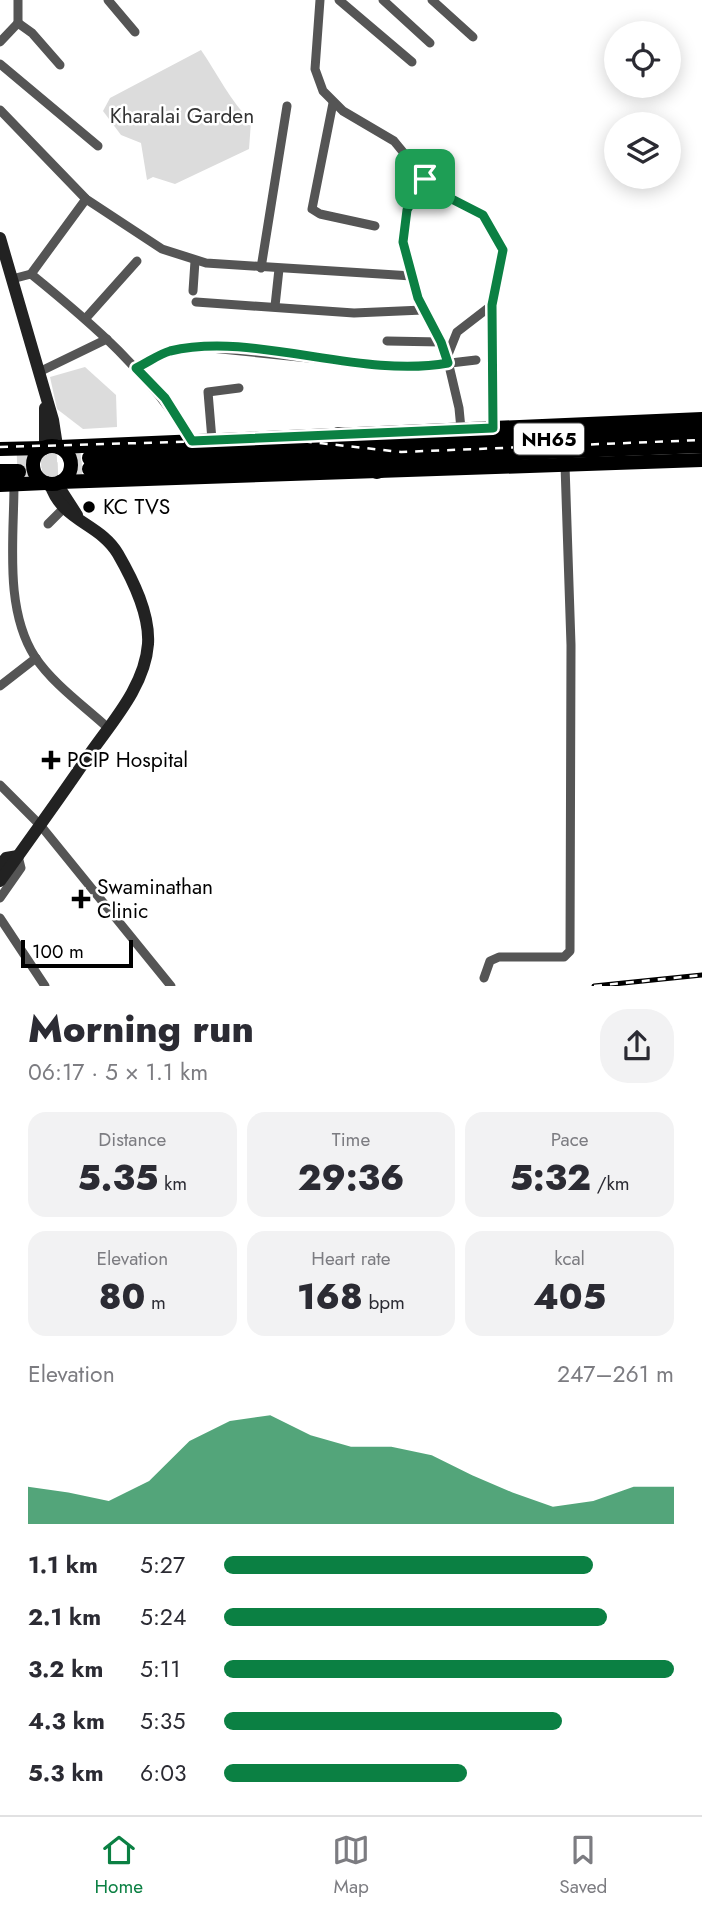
<!DOCTYPE html>
<meta charset="utf-8">
<style>
:root{--surface:#fff;--page:#f2f2f3;--text:#2b2b33;--muted:#7c7c81;--line:#e1e1e2;--accent:#0b8043}
body{margin:0;font-family:Jost,sans-serif;background:var(--page);color:var(--text);height:100vh;display:flex;flex-direction:column;font-size:26px;white-space:nowrap}
*{box-sizing:border-box;margin:0}
p{font-size:23px;color:var(--muted)}
.icon{flex:none;width:38px;height:38px;fill:none;stroke:currentColor;stroke-width:2;stroke-linecap:round;stroke-linejoin:round}
.map{position:relative;height:986px;overflow:hidden}
.side{display:flex;flex-direction:column;background:var(--surface);flex:1}
.side>*{flex:none}
.fabs{position:absolute;left:604px;top:21px;display:grid;gap:14px}
.fabs a{display:grid;place-items:center;width:77px;height:77px;border-radius:50%;background:var(--surface);box-shadow:0 4px 18px #0003;font-size:35px}
.scale{position:absolute;left:21px;bottom:18px;width:112px;box-sizing:border-box;padding-left:7px;border:4px solid #000;border-top:0;font-size:19px;line-height:24px;white-space:nowrap;color:#000;-webkit-text-stroke:5px #fff;paint-order:stroke}
.pin{position:absolute;display:grid;place-items:center;width:60px;height:60px;color:#fff;margin:-30px;border-radius:14px;box-shadow:0 4px 10px #0006}
.round{display:grid;place-items:center;flex:none;width:74px;height:74px;border-radius:28px;background:var(--page)}
.headline{display:flex;align-items:center;justify-content:space-between;height:119px;padding:0 28px}
h1{font-size:38px;font-weight:800;line-height:52px}
.metrics{display:grid;grid-template-columns:repeat(3,1fr);gap:10px;height:119px;padding:7px 28px}
.metrics div{display:grid;align-content:center;border-radius:18px;background:var(--page);text-align:center}
.metrics b{font-size:35px;font-weight:800}
.metrics small{font-size:19px;font-weight:400}
.metrics p{font-size:19px}
.chart{height:196px;padding:14px 28px}
.chart p{display:flex;justify-content:space-between}
.chart svg{width:100%;height:126px;margin-top:7px;fill:var(--accent);opacity:.7}
ul{padding:0 28px;list-style:none;font-size:23px}
li{display:grid;grid-template-columns:112px 84px 1fr;align-items:center;height:52px}
li i{height:18px;border-radius:9px;background:var(--accent)}
.tabs{display:flex;justify-content:space-around;align-items:center;height:98px;border-top:2px solid var(--line);background:var(--surface);font-size:19px;color:var(--muted)}
.tabs a{display:grid;justify-items:center;gap:4px}
.tabs .active{color:var(--accent)}
.map>svg:first-child{display:block}
.green{fill:#dcdcdc}
.lines{fill:none;stroke-linecap:round;stroke-linejoin:round}
.highway-tunnel{stroke:#d9d9d9;stroke-width:16;stroke-dasharray:16 8;stroke-linecap:butt}
.street{stroke:#555;stroke-width:9}
.secondary{stroke:#222;stroke-width:12}
.primary{stroke:#000;stroke-width:14}
.highway{stroke:#000;stroke-width:16}
.rail-casing{stroke:#000;stroke-width:5}
.rail{stroke:#fff;stroke-width:2.5;stroke-dasharray:8;stroke-linecap:butt}
.route-casing{stroke:#fff;stroke-width:14}
.route{stroke:#0b8043;stroke-width:9}
.poi-dot{fill:#000;stroke:#fff;stroke-width:2.5}
.labels{text-anchor:middle;dominant-baseline:central;stroke-width:5;stroke-linejoin:round;paint-order:stroke}
.shield{fill:#fff;stroke:#4c4c4c;stroke-width:2}
.shield-label{font-size:19px;font-weight:bold;fill:#000}
.park-label{font-size:21px;fill:#333;stroke:#fff}
.poi-label{font-size:21px;fill:#000;stroke:#fff;text-anchor:start}
</style>
<div class="map">
<svg width="702" height="986" viewBox="0 0 702 986">
<rect width="100%" height="100%" fill="#fff"/>
<!-- green -->
<g class="green">
<path d="M201 50C218 75 230 100 251 122L249 149 175 184 153 177 147 180 141 143 121 135 103 111 110 98Z"/>
<path d="M85 367 116 395 117 427 83 429 57 409 50 377Z"/>
</g>
<g class="lines">
<!-- highway-tunnel -->
<g class="highway-tunnel">
<path d="M17 461 90 458"/>
<path d="M18 472 90 469"/>
</g>
<!-- street -->
<g class="street">
<path d="M18 0V23"/>
<path d="M108 0 135 32"/>
<path d="M320 0 315 69 323 91 343 111 394 141 431 186 483 215 503 250 492 305 493 428"/>
<path d="M339 0 412 62"/>
<path d="M383 0 430 43"/>
<path d="M432 0 473 37"/>
<path d="M0 42 18 23 32 33 60 65"/>
<path d="M0 64 98 146"/>
<path d="M333 103 312 209 320 214 375 226"/>
<path d="M0 110 86 199 162 249 206 263 412 276"/>
<path d="M425 179 407 210 403 242 418 298 447 357 459 408 461 429"/>
<path d="M261 268 287 106"/>
<path d="M31 274 86 199"/>
<path d="M12 279 31 274C94 325 148 372 192 441"/>
<path d="M193 291 195 261"/>
<path d="M196 302 354 313 423 310"/>
<path d="M275 306 279 269"/>
<path d="M86 318 137 261"/>
<path d="M387 341 441 342"/>
<path d="M447 357 457 332 492 305"/>
<path d="M136 368 168 352 201 347 408 368 476 360"/>
<path d="M39 372 107 339"/>
<path d="M212 440 208 392 239 388"/>
<path d="M14 484C14 539 4 609 35 657 53 684 84 706 108 728"/>
<path d="M48 524 63 509"/>
<path d="M0 686 36 658"/>
<path d="M0 785 41 826 171 986"/>
<path d="M0 898 21 868 18 856"/>
<path d="M0 918 45 986"/>
<path d="M484 978 490 961 499 957H564L570 951 571 645 565 465"/>
</g>
<!-- secondary -->
<g class="secondary">
<path d="M0 238 53 420 57 446"/>
<path d="M45 408V447"/>
<path d="M57 484 77 515"/>
<path d="M0 866 6 858 18 856"/>
<path d="M0 881C30 839 60 798 89 755 112 722 145 686 148 644 150 614 133 580 118 554 100 523 62 522 50 484"/>
</g>
<!-- primary -->
<g class="primary">
<circle cx="52" cy="465" r="19"/>
<path d="M59 447 702 419"/>
<path d="M0 449 44 448"/>
<path d="M60 482 702 460"/>
<path d="M0 485 46 483"/>
</g>
<!-- highway -->
<g class="highway">
<path d="M338 435 370 440"/>
<path d="M90 458 702 432"/>
<path d="M90 469 702 445"/>
<path d="M377 471 403 462"/>
<path d="M0 472H18"/>
</g>
<defs>
<g id="rail">
<path d="M0 447 282 439 401 452 702 440"/>
<path d="M594 986 702 975"/>
</g>
</defs>
<!-- rail casing -->
<use href="#rail" class="rail-casing"/>
<!-- rail -->
<use href="#rail" class="rail"/>
</g>
<g class="lines">
<defs>
<path id="route" d="M425 179 440 193 483 215 503 250 492 305 493 428 192 441 165 398 136 368C147 363 159 354 170 351 254 331 359 379 448 363L441 342 418 298 403 242 407 210Z"/>
</defs>
<!-- route casing -->
<use href="#route" class="route-casing"/>
<!-- route -->
<use href="#route" class="route"/>
</g>
<!-- markers -->
<g class="poi-dot">
<circle cx="89" cy="507" r="7"/>
<path d="M47.5 749.5h7v7h7v7h-7v7h-7v-7h-7v-7h7z"/>
<path d="M77.5 888.5h7v7h7v7h-7v7h-7v-7h-7v-7h7z"/>
</g>
<g class="labels">
<!-- shield labels -->
<rect class="shield" x="514" y="423.5" width="70" height="31" rx="5"/>
<g class="shield-label">
<text x="549" y="439">NH65</text>
</g>
<!-- park labels -->
<g class="park-label">
<text x="182" y="116">Kharalai Garden</text>
</g>
<!-- poi labels -->
<g class="poi-label">
<text x="103" y="507">KC TVS</text>
<text x="67" y="760">PCIP Hospital</text>
<text x="97" y="887">Swaminathan<tspan x="97" dy="24">Clinic</tspan></text>
</g>
</g>
</svg>
<div class="fabs">
<a><svg class="icon" aria-label="locate" viewBox="0 0 24 24"><circle cx="12" cy="12" r="6"/><path d="M12 2v4M12 18v4M2 12h4M18 12h4"/></svg></a>
<a><svg class="icon" aria-label="layers" viewBox="0 0 24 24"><path d="M12 4l9 5-9 5-9-5zM3 14l9 5 9-5"/></svg></a>
</div>
<div class="scale">100 m</div>
<div class="pin" style="left:425px;top:179px;background:#1e9e55"><svg class="icon" aria-label="arrive" viewBox="0 0 24 24"><path d="M6 21V4h12l-3 4 3 4H6"/></svg></div>
</div>
<section class="side">
<div class="headline"><div><h1>Morning run</h1><p>06:17 · 5 × 1.1 km</p></div><a class="round"><svg class="icon" aria-label="share" viewBox="0 0 24 24"><path d="M12 15V3M7 8l5-5 5 5M5 13v7h14v-7"/></svg></a></div>
<div class="metrics">
<div><p>Distance</p><b>5.35<small> km</small></b></div>
<div><p>Time</p><b>29:36</b></div>
<div><p>Pace</p><b>5:32<small> /km</small></b></div>
</div>
<div class="metrics">
<div><p>Elevation</p><b>80<small> m</small></b></div>
<div><p>Heart rate</p><b>168<small> bpm</small></b></div>
<div><p>kcal</p><b>405</b></div>
</div>
<div class="chart"><p><span>Elevation</span>247–261 m</p>
<svg viewBox="0 0 160 44" preserveAspectRatio="none"><path d="M0 44V31L10 33L20 36L30 29L40 15L50 8L60 6L70 13L80 17L90 17L100 20L110 27L120 33L130 38L140 36L150 31L160 31V44z"/></svg>
</div>
<ul>
<li><b>1.1 km</b>5:27<i style="width:82%"></i></li>
<li><b>2.1 km</b>5:24<i style="width:85%"></i></li>
<li><b>3.2 km</b>5:11<i style="width:100%"></i></li>
<li><b>4.3 km</b>5:35<i style="width:75%"></i></li>
<li><b>5.3 km</b>6:03<i style="width:54%"></i></li>
</ul>
</section>
<nav class="tabs">
<a class="active"><svg class="icon" aria-label="home" viewBox="0 0 24 24"><path d="M3 11l9-7 9 7M6 9v11h12V9"/></svg>Home</a>
<a><svg class="icon" aria-label="map" viewBox="0 0 24 24"><path d="M3 6l6-2 6 2 6-2v14l-6 2-6-2-6 2zM9 4v14M15 6v14"/></svg>Map</a>
<a><svg class="icon" aria-label="saved" viewBox="0 0 24 24"><path d="M7 4h10v16l-5-4-5 4z"/></svg>Saved</a>
</nav>
